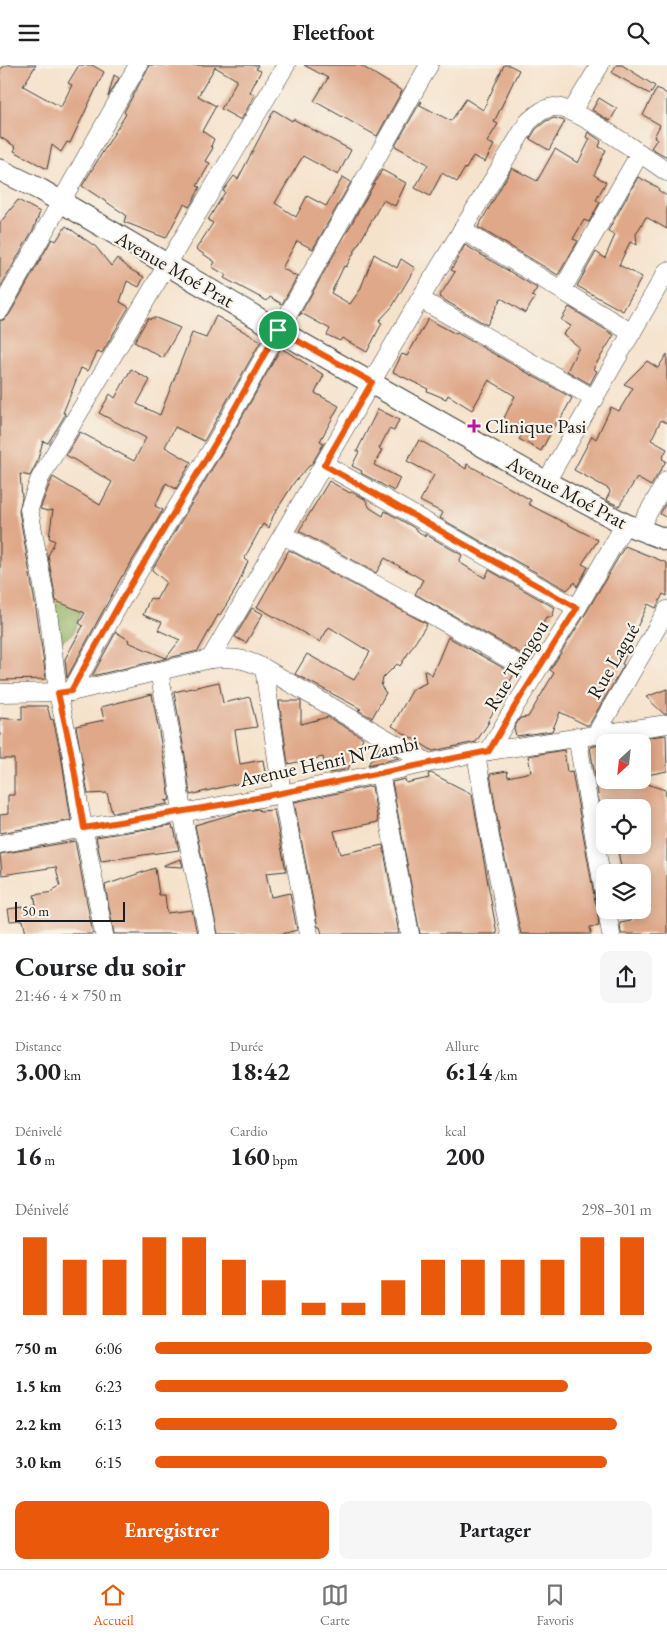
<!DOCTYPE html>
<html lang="fr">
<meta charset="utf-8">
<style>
:root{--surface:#fff;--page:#f6f6f6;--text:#202124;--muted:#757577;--line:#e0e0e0;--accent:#ea580c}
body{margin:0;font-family:"EB Garamond",serif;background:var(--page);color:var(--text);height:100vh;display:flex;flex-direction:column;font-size:19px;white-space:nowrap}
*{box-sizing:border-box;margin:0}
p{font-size:16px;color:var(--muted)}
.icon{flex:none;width:28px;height:28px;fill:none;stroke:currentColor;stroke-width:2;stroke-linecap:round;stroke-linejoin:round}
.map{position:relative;height:869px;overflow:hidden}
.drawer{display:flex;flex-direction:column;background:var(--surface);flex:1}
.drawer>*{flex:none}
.needle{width:32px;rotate:207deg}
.tools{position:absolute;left:596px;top:669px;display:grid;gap:10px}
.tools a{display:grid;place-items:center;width:55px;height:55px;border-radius:10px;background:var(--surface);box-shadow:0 2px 12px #0003;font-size:25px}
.scale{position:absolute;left:15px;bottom:12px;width:110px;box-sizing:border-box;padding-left:5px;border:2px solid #1c1c1c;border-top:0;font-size:14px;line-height:18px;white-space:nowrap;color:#1c1c1c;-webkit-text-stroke:4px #f7f3e8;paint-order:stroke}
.pin{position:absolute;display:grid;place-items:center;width:42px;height:42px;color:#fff;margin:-21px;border:2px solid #fff;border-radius:50%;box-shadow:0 1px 5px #0007}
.round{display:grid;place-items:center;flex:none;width:52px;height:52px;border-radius:10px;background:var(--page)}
.overview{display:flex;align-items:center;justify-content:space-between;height:85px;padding:0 15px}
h1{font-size:28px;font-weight:700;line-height:38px}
.metrics{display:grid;grid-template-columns:repeat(3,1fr);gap:8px;height:85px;padding:5px 15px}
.metrics div{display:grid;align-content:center}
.metrics b{font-size:25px;font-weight:700}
.metrics small{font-size:14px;font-weight:400}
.metrics p{font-size:14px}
.chart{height:140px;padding:10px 15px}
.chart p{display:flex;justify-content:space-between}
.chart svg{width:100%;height:90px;margin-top:5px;stroke:var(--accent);stroke-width:6}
.action{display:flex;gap:10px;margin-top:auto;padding:10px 15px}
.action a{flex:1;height:58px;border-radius:10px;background:var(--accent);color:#fff;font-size:20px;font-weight:700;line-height:58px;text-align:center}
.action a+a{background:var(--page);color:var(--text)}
ul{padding:0 15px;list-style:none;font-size:16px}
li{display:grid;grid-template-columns:80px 60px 1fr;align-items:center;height:38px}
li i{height:12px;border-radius:6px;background:var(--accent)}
header{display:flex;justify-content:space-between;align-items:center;height:65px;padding:0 15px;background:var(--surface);font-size:22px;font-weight:700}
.dock{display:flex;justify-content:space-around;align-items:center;height:70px;border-top:1px solid var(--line);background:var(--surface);font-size:14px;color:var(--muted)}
.dock a{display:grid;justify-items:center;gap:2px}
.dock .on{color:var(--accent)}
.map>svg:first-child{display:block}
.forest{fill:#94b163;stroke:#586640}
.building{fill:#dfa889}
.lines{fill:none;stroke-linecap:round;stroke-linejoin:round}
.minor-casing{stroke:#3d3a36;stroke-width:19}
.tertiary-casing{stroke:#3d3a36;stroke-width:23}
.minor{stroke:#fff;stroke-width:18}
.tertiary{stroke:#fff;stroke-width:21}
.route-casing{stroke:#fff;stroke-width:10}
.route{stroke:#ea580c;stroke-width:6}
.poi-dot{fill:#b5179e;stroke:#f7f3e8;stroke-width:2}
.labels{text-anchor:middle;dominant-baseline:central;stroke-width:4.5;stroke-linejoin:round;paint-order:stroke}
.street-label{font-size:20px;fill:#1c1c1c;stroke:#f7f3e8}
.poi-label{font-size:20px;fill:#1c1c1c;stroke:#f7f3e8;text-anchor:start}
</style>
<header><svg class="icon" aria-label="menu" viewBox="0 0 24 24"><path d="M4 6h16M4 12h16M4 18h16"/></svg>Fleetfoot<svg class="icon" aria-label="search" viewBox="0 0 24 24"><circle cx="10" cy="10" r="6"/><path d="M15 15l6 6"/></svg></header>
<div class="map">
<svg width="667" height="869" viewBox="0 0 667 869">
<rect width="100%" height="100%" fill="#f7f3e8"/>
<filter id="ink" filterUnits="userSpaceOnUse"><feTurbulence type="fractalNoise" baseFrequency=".02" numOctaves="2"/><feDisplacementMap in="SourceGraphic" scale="10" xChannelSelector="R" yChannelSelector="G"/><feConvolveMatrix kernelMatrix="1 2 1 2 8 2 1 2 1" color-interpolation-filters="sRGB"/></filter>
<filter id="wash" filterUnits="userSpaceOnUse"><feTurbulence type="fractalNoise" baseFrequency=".0096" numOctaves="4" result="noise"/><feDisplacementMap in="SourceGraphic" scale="20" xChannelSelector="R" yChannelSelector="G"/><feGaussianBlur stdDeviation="1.12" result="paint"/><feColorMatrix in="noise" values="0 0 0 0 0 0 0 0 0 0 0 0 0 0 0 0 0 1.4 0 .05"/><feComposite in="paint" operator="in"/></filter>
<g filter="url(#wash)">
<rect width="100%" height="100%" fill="#f5e2cb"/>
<!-- forest -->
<path class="forest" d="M51 532 83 542 73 569 55 580Z"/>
<g id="blocks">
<!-- building -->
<g class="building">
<path d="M7 0H36L23 21 61 42 72 20 68 18 79 0H92L104 7 70 78 67 77 61 87 52 80 47 104 14 86 16 82 0 72V4Z"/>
<path d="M149 0H258L256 4 261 6 250 27 255 30 241 55 221 44 237 15 215 2 198 31 216 41 202 66 214 74 211 81 213 83 205 96 210 98 197 121 200 122 193 136 189 142 184 139 166 173 124 157 126 150 82 121 126 49 124 47 147 5Z"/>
<path d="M304 0H360L402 26 377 71 314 36 328 13Z"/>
<path d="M504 0H509L519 5 494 57 498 59 487 77 494 80 485 97 473 91 466 104 465 103 457 117 442 108 430 131 415 123 428 99 395 81 421 36 422 37 420 40 451 56 466 34 483 45Z"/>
<path d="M616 0H622L655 21 650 29 612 8Z"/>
<path d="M114 10 119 13 108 32Z"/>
<path d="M657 23 667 29V92L651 83 657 74 654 72 660 60 643 50Z"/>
<path d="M599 33 617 44 610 56 592 45Z"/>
<path d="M274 45 292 56 293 54 351 85 338 110 303 91 275 138 296 152 307 131 326 141 343 112 351 117 313 184 297 176 282 203 297 212 282 239 270 232 267 236 224 213 226 210 212 202 215 197 196 184 213 158 208 155 225 127 223 126 234 111 238 114Z"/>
<path d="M554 53 565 56 549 85 530 74 536 64 546 56Z"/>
<path d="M588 67 601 76 599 82 606 85 594 110 606 117 596 135 600 137 589 157 584 155 573 174 578 176 558 210 478 162 512 103 537 116 555 84 578 98 590 74 586 72Z"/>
<path d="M382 105 406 118 395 141 383 135 346 202 344 201 331 228 350 239 360 225 374 189 397 203 401 194 415 203 392 242 379 256 382 258 367 287 342 273 340 276 327 270 330 264 301 248 299 251Z"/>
<path d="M638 112 659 123 658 125 667 131V164L646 152 636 169 637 180 630 177 619 200 642 212 623 246 577 221 596 187 605 193 615 170 608 166Z"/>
<path d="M18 135 40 147 34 163 0 223V158Z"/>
<path d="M66 161 96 182 111 201 117 193 131 205 144 212 139 222 127 216 120 237 129 242 102 288 98 286 88 306 81 303 63 348H65L64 352 48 378 43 376 37 397 30 411 20 409 22 433 19 446 38 556 46 614 0 615V256L5 254 9 250 52 174 56 176Z"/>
<path d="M465 180 537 223 532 231 535 233 525 248 501 233 487 260 439 232 455 207 451 205Z"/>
<path d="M569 242 614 270 593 304 597 306 590 319 567 306 579 282 563 269 571 261 561 255Z"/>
<path d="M216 251 261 276 204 376 175 362 165 382 191 397 176 424 166 418 155 441 163 445 123 511H122L67 613 65 594 83 561 79 558 85 548 56 536 48 491 55 476 49 473 53 445 48 446 40 444 50 418 53 412 100 440 112 417 66 390 80 367 134 396 146 373 99 348 110 329 115 333 131 304 150 315 137 339 160 350 192 268 206 273Z"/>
<path d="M148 253 150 255 151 253H156L180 263 163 293 134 277Z"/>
<path d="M428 254 456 269 457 268 572 333 560 355 558 354 541 386 519 374 522 370 502 357 515 331 489 315 472 345 448 330 446 334 427 326 428 324 393 307 402 289 407 291Z"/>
<path d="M281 283 324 310 315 328 339 341 320 376 324 378 313 397 295 416 273 451 269 463 263 459 244 494 248 496 236 524 220 550H218L198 586 92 611 116 567 129 575 128 577 166 593 180 575 158 565 162 557 143 550 150 533 156 535 166 517 152 505 225 382Z"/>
<path d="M667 289V358L661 355 651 375 667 384 662 394 666 396 651 421 637 413 619 441 606 435 610 427 609 424 574 405 592 371 596 374 611 342 619 346 633 323 624 319 647 296 658 303Z"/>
<path d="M378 344 399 355 394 366 389 364 379 384 382 385 374 400 400 413 394 426 361 408 362 406 352 401 359 387 357 386Z"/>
<path d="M419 375 437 385 466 404 467 399 531 435 528 439 598 475 582 499 588 502 577 522 575 517 567 525 440 453 443 448 420 436 434 410 407 396Z"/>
<path d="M329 416 350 428 351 427 365 434 370 443 383 451 385 446 413 462 425 472V469L462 490 459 497 485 513 489 505 555 543 552 552H546L538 570 536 569 522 589 415 529 423 515 385 493 376 508 299 466Z"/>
<path d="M667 436V453L660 449Z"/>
<path d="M625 481 667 498V531L663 529 656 543 648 539 630 577 632 578 622 599 624 600 589 660H586L560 647 552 666 516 671 514 663 520 653 528 652 554 608 550 605 586 548Z"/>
<path d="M289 485 427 559 400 601 397 599 383 613 381 621 386 628 372 653 358 645 361 644 295 609 307 589 354 615 370 587 329 562 320 577 257 542Z"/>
<path d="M252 543 263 549 246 578 235 572Z"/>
<path d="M448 572 514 609 487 658 489 657 476 677 433 686 392 661 413 624 426 618 424 605 432 610Z"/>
<path d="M219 617 223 638 250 632 257 662 235 665 240 699 263 695 266 714 231 720 190 730 185 691 174 627Z"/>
<path d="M667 624V649H664L646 632Z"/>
<path d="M152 629 164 695 170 735 165 736H167L168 739 112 748 107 728 88 729 76 661 104 655 101 642Z"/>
<path d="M279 636H301V659L328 652 362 672 363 673 348 704 330 708 328 700H325L323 692 288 699Z"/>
<path d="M22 641H47L51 655 53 654 61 689 71 755 0 768V750L8 749V730H14V694H0V653L22 655Z"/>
<path d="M666 670 667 706 642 711V673Z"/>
<path d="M605 679V715H636L665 725 667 742V869H621L620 858 631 856 629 845H642V808H622L617 780H642V742H605V771L590 682Z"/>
<path d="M379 682H380L399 693 368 700Z"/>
<path d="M564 685 567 707 572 706 595 836 597 841 599 861 590 862 591 869H521L500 770 490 709 507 706 508 712 531 707 528 691Z"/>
<path d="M431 708 472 729 497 869H420L392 717 405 714 406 718 429 713 428 709Z"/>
<path d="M372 721 378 757 334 766 340 789 383 780 399 869H322L320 862H318L294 737Z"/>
<path d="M258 744 260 746 274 745 286 806 266 808 271 832 290 828 297 865 282 869H218L195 760 233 749Z"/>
<path d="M172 760 173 764 174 763 179 785 101 796 96 772Z"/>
<path d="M75 776 93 869H26L23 855 10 856 8 844 36 840 34 830 53 827V825L60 821 56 802 2 810 0 789Z"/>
<path d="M181 794 183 802 164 801V800Z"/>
<path d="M155 803 159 830H165L167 848 192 845 197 869H114L105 820Z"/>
</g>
</g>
</g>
<g filter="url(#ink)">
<use href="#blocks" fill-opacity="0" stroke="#3d3a36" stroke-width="1"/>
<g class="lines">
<defs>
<g id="minor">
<path d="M572 46 600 0"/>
<path d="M462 165 632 268"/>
<path d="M562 225 640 88"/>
<path d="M420 234 595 334"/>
<path d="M0 245 138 0"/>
<path d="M324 399 577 543"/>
<path d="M546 417 667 206"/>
<path d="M638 465 667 415"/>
<path d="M283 470 423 545 535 609"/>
<path d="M210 594 420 234 528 57C536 50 543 43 554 42 576 41 646 93 667 107"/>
<path d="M264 603 282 729 309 869"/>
<path d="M159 606 175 693 182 748 208 869"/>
<path d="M71 627 121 536 216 377 429 0"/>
<path d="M0 628 71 627 210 594C233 592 243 593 264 603L427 697"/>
<path d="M596 669 667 545"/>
<path d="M577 671 605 834"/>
<path d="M489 686 515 641 577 543 625 459"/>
<path d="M476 688 490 772 510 869"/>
<path d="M380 708 410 869"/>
<path d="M0 779 84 763 182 748 282 729 476 688 667 659"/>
<path d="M607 845 611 869"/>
<path d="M104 869 79 740 71 687 58 628 49 554 29 444 40 413 286 0"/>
</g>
<path id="tertiary" d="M0 105 41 125 278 265 546 417 625 459 667 475"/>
</defs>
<!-- minor casing -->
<use href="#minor" class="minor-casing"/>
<!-- tertiary casing -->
<use href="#tertiary" class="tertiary-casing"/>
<!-- minor -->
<use href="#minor" class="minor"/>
<!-- tertiary -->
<use href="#tertiary" class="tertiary"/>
</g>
</g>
<g class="lines" filter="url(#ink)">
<defs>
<path id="route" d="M278 265 372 317 324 400 577 543 515 641 489 686 232 738 84 763 71 686 58 628 71 626 121 536 216 377Z"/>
</defs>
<!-- route casing -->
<use href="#route" class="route-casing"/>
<!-- route -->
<use href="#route" class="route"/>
</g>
<!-- markers -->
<path class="poi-dot" d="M471.5 353.5h5v5h5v5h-5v5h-5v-5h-5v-5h5z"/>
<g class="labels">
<!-- street labels -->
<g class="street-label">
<text transform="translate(175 204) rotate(30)">Avenue Moé Prat</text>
<text transform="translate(567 427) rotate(28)">Avenue Moé Prat</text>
<text transform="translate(613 596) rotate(-60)">Rue Lagué</text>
<text transform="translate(516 600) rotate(-58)">Rue Tsangou</text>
<text transform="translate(329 696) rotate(-12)">Avenue Henri N'Zambi</text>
</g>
<!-- poi labels -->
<g class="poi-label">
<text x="485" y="361">Clinique Pasi</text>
</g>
</g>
</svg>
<div class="tools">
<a><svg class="needle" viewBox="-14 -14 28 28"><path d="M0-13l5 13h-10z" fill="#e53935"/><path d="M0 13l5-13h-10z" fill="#757577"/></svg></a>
<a><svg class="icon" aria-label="locate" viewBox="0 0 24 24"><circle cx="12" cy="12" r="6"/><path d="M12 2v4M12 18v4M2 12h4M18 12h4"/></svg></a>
<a><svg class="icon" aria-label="layers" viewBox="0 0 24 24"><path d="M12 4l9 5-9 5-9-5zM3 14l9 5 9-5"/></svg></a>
</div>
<div class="scale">50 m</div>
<div class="pin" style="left:278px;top:265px;background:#1e9e55"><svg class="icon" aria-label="arrive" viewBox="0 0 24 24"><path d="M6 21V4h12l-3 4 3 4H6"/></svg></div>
</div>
<section class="drawer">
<div class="overview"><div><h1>Course du soir</h1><p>21:46 · 4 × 750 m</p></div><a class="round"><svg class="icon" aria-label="share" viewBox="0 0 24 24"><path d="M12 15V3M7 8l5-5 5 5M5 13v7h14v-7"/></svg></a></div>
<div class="metrics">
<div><p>Distance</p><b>3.00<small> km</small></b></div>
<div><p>Durée</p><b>18:42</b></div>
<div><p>Allure</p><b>6:14<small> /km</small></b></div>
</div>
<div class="metrics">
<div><p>Dénivelé</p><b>16<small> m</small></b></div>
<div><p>Cardio</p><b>160<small> bpm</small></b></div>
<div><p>kcal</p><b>200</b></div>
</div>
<div class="chart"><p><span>Dénivelé</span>298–301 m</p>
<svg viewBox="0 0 160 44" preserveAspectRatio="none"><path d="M5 44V6M15 44V17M25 44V17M35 44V6M45 44V6M55 44V17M65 44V27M75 44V38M85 44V38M95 44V27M105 44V17M115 44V17M125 44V17M135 44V17M145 44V6M155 44V6"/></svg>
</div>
<ul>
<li><b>750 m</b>6:06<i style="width:100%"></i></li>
<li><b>1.5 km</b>6:23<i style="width:83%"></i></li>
<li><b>2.2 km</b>6:13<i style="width:93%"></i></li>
<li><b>3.0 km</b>6:15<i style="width:91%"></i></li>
</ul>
<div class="action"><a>Enregistrer</a><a>Partager</a></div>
</section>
<nav class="dock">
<a class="on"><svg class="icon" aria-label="home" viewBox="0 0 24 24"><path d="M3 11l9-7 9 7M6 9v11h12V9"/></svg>Accueil</a>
<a><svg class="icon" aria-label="map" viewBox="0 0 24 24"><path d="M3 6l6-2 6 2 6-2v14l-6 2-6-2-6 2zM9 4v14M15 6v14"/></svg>Carte</a>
<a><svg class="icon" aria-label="saved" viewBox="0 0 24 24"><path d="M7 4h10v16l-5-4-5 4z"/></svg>Favoris</a>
</nav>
